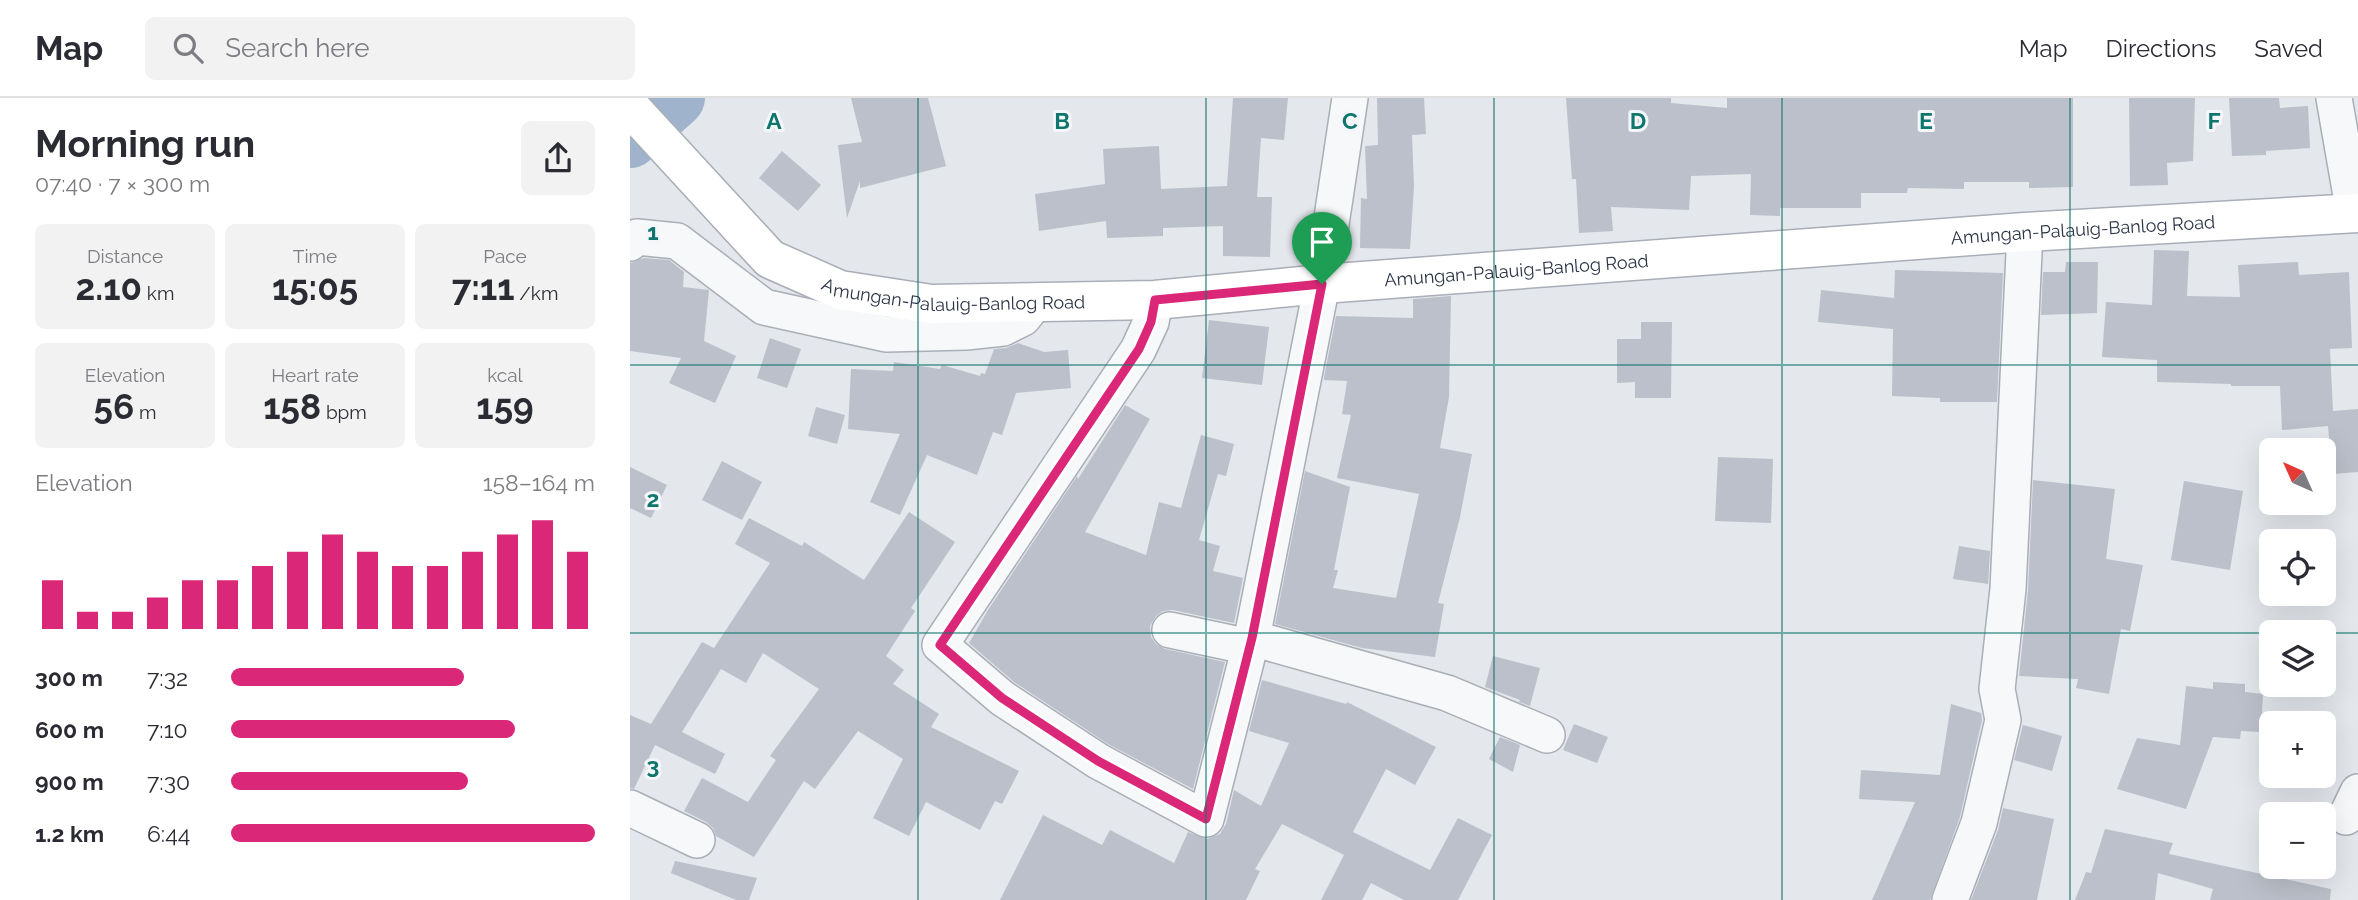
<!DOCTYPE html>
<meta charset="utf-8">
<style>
:root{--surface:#fff;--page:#f2f2f3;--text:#2b2b33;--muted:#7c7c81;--line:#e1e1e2;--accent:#db2777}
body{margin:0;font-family:Raleway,sans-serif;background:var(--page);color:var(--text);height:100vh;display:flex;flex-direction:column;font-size:26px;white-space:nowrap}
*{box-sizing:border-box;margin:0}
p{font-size:23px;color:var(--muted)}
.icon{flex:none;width:38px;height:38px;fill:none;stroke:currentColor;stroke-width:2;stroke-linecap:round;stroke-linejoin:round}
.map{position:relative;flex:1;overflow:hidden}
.details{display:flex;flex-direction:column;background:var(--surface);width:630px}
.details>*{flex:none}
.needle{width:46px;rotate:315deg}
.buttons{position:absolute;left:1629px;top:340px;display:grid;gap:14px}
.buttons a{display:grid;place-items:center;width:77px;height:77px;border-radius:10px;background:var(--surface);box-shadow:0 7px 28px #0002;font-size:35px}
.pin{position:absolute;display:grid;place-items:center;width:60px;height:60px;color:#fff;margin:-72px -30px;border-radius:50% 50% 50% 0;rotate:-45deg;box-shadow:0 0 7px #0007}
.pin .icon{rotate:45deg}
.round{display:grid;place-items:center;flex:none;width:74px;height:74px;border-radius:10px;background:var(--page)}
.overview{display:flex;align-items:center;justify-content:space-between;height:119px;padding:0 35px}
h1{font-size:38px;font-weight:700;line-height:52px}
.stats{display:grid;grid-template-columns:repeat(3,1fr);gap:10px;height:119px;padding:7px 35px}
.stats div{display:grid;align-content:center;border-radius:10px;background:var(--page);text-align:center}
.stats b{font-size:35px;font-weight:700}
.stats small{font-size:19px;font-weight:400}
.stats p{font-size:19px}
.chart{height:196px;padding:14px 35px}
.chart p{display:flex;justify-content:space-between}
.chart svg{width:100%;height:126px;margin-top:7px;stroke:var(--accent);stroke-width:6}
ul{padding:0 35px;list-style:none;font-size:23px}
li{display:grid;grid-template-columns:112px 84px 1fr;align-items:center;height:52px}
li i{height:18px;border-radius:9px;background:var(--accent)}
header{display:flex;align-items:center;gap:42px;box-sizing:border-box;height:98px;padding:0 35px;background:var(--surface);border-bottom:2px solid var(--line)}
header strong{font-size:33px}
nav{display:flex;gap:38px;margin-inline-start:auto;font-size:24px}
.search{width:490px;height:63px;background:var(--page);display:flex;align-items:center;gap:18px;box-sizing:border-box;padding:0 24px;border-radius:10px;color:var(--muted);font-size:26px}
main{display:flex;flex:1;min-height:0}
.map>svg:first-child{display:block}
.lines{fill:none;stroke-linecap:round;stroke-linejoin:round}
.river{stroke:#9fb4cc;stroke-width:58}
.building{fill:#bbc0ca}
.street-casing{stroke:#a9aeb7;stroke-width:38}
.secondary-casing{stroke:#a9aeb7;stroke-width:41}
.street{stroke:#f7f8fa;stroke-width:35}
.secondary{stroke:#fff;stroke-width:38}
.route-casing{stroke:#fff;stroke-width:14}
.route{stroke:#db2777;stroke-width:9}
.grid{fill:none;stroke:#0f766e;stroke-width:2;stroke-opacity:0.55}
.labels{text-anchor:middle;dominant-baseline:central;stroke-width:6;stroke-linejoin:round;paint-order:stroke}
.street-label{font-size:18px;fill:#2b3445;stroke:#f4f6f9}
.grid-label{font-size:23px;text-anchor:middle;font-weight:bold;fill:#0f766e;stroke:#f4f6f9;stroke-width:6;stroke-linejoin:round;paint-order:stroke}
</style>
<header>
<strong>Map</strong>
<div class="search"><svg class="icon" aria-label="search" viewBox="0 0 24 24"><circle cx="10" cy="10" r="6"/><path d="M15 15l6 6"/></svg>Search here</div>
<nav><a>Map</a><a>Directions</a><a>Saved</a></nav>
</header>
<main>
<section class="details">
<div class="overview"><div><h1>Morning run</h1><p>07:40 · 7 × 300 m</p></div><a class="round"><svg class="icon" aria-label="share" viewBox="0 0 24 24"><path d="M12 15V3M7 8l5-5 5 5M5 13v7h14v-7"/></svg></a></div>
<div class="stats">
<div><p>Distance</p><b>2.10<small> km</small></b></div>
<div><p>Time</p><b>15:05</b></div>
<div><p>Pace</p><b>7:11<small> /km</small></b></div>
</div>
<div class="stats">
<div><p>Elevation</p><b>56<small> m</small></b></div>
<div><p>Heart rate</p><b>158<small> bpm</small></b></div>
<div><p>kcal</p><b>159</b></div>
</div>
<div class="chart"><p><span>Elevation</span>158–164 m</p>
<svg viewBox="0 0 160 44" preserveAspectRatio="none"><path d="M5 44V27M15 44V38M25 44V38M35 44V33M45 44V27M55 44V27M65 44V22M75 44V17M85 44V11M95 44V17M105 44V22M115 44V22M125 44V17M135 44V11M145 44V6M155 44V17"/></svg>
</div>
<ul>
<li><b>300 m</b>7:32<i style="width:64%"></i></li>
<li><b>600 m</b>7:10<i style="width:78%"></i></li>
<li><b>900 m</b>7:30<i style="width:65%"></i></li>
<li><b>1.2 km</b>6:44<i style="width:100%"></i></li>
</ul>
</section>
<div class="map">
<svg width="1728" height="802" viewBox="0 0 1728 802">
<rect width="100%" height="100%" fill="#e4e7ec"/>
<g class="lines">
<!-- river -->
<path class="river" d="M0 41 46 0"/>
</g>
<!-- building -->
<g class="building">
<path d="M221 0H298L316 68 230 90V83L217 120 208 47 232 44Z"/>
<path d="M603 0H658L654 42 631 40 627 99H642L640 159 593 158V128L533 130V138L477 140 476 123 409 133 405 96 475 86 473 51 529 48 531 91 597 88Z"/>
<path d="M747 0H794L796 36 782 37 784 88 780 151 730 150 731 100 737 101 735 48 748 47Z"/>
<path d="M936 0H1041V5L1097 10V0H1443V89L1399 90V84H1334V91L1278 90 1277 95H1231V110H1150V118L1120 117 1121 76 1061 78 1059 112 981 109 983 133 949 135 946 81H942Z"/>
<path d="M1499 0H1565L1563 63 1537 65 1538 87 1500 88Z"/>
<path d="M1599 0H1649L1650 10 1678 8 1680 50 1636 53V57L1602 58Z"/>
<path d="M152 53 191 87 168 113 129 80Z"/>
<path d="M1524 152 1559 153 1557 198 1610 199 1608 167 1668 164 1669 177 1719 174 1722 250 1700 251 1703 313 1728 311V374L1702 376 1698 328 1652 332 1650 288H1601V286L1527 284V262L1472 259 1476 204 1522 207Z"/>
<path d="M14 160 39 162 54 174 53 189 79 192 74 243 106 258 85 305 39 285 51 260 0 253V165Z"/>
<path d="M1436 164H1468L1467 215 1411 217 1413 174H1435Z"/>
<path d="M1265 172 1373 175 1367 304H1310V300L1262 298 1263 231 1188 224 1191 192 1264 200Z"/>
<path d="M821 198 819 299 810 350 842 356 830 419 808 505 814 506 805 559 732 550 645 526 675 373 720 389 704 472H708L703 490 766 500 789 396 707 380 721 317 712 316 717 283 694 282V279L706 218 783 220V201Z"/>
<path d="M579 222 639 229 632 287 572 280Z"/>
<path d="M1011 224H1042L1041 300H1005V284L987 285V241H1011Z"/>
<path d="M140 240 171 251 157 290 127 280Z"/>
<path d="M388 245 414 254 438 252 441 290 386 295 372 337 363 334 347 377 297 357 270 417 240 404 270 336 218 331 221 271 263 273 264 264 310 271 312 267 350 278 351 275 355 276 364 251 376 250Z"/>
<path d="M495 307 520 321 455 434 516 457 529 404 551 410 571 337 604 346 596 378 588 376 569 442 590 448 583 473 613 480 604 525 543 512 533 513 526 518 520 528 521 539 526 546 535 551 595 564 563 691 478 646 384 584 339 545 358 512 447 378 448 381Z"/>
<path d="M186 309 215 317 207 346 178 338Z"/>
<path d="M1088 359 1143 361 1141 425 1085 423Z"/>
<path d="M92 363 132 384 112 422 72 402Z"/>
<path d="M0 369 37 387 21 420 0 410Z"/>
<path d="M1403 382 1485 391 1476 461 1513 467 1500 533 1491 531 1479 596 1446 590 1448 581 1389 578 1398 492Z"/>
<path d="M1554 383 1613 393 1600 472 1541 462Z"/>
<path d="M279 414 325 444 281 510 285 513 256 558 274 572 263 586 309 616 301 629 389 673 372 706 365 703 350 732 296 704 279 738 243 720 273 661 228 633 185 691 174 683 124 759 86 738 83 730 76 724 54 713 72 680 118 704 146 662 140 658 189 591 133 555 116 585 91 571 52 634 95 656 85 676 25 647 4 691 0 690V617L21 626 72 544 84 550 140 465 105 446 119 420 172 448 174 444 234 482Z"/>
<path d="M1329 448 1360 453 1358 486 1323 481Z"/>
<path d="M863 558 910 570 900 608 889 604 890 602 855 589Z"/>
<path d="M632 582 716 606 717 604 806 649 785 687 756 671 723 734 800 772 828 720 862 737 828 802H774L741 785 732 802H691L714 757 652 726 625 771 630 773 616 802H370L413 717 472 747 480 732 544 765 558 734 577 741 590 736 596 726 604 692 631 708 659 645 619 633Z"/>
<path d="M1583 584 1615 586V594L1633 596 1631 634 1611 633 1610 641 1583 639 1556 711 1487 691 1507 640 1550 647 1556 588 1583 591Z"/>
<path d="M1321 606 1351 615 1352 622 1330 719 1300 802H1242L1285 704 1229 701 1231 672 1310 677Z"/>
<path d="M944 626 978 639 967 665 933 652Z"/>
<path d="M1393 627 1432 638 1422 673 1384 662Z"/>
<path d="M870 639 890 647 883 674 859 661Z"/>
<path d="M1373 710 1424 721 1407 802H1341L1368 732Z"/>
<path d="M1475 731 1543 745 1539 756 1701 791 1700 802H1580L1583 791 1528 775 1525 802H1445L1456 774 1461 775Z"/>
<path d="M45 763 127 780 119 802H106L41 775Z"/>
</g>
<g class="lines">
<defs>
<g id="street">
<path d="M1704 0 1724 115"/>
<path d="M0 145 7 139 47 143 134 209 256 236 336 234 373 230 393 220 405 205"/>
<path d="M525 202 521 224 508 252 310 547 372 600 468 663 576 721 622 540 692 186 720 0"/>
<path d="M540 532 620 549"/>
<path d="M622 540 817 595 917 637"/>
<path d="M0 710 67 742"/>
<path d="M1716 719 1728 694"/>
<path d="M1320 802 1349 725 1373 622 1367 591 1378 491 1395 134"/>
</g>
<g id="secondary">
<path id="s1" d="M0 9 140 161 210 192 301 206 525 202 692 186 1395 134 1728 115"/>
</g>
</defs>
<!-- street casing -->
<use href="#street" class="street-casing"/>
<!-- secondary casing -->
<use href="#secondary" class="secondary-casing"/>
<!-- street -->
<use href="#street" class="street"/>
<!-- secondary -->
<use href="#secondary" class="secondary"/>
</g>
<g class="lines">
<defs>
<path id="route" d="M692 186 622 540 576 721 468 663 372 600 310 547 509 251 521 224 525 202Z"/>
</defs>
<!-- route casing -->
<use href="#route" class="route-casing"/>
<!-- route -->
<use href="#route" class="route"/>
</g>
<!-- grid -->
<path class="grid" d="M288 0V802M576 0V802M864 0V802M1152 0V802M1440 0V802M0 267H1728M0 535H1642M1694 535H1728"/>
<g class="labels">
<!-- street labels -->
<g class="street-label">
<text stroke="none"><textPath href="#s1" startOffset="1530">Amungan-Palauig-Banlog Road</textPath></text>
<text stroke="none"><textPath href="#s1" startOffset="962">Amungan-Palauig-Banlog Road</textPath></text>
<text stroke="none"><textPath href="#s1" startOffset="397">Amungan-Palauig-Banlog Road</textPath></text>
</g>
</g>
<g class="grid-label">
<text x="144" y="31">A</text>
<text x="432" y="31">B</text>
<text x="720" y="31">C</text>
<text x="1008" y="31">D</text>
<text x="1296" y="31">E</text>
<text x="1584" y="31">F</text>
<text x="23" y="142">1</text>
<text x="23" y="409">2</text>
<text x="23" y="676">3</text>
</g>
</svg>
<div class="buttons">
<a><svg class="needle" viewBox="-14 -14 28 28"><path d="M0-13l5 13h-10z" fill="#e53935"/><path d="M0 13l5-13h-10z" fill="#7c7c81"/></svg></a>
<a><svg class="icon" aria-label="locate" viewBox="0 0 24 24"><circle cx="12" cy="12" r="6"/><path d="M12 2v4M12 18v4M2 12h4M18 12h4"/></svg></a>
<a><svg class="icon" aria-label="layers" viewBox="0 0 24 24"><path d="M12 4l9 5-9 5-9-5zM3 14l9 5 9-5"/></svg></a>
<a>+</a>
<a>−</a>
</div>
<div class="pin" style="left:692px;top:186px;background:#1e9e55"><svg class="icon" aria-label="arrive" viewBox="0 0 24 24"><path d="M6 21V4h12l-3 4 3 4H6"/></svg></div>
</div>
</main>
